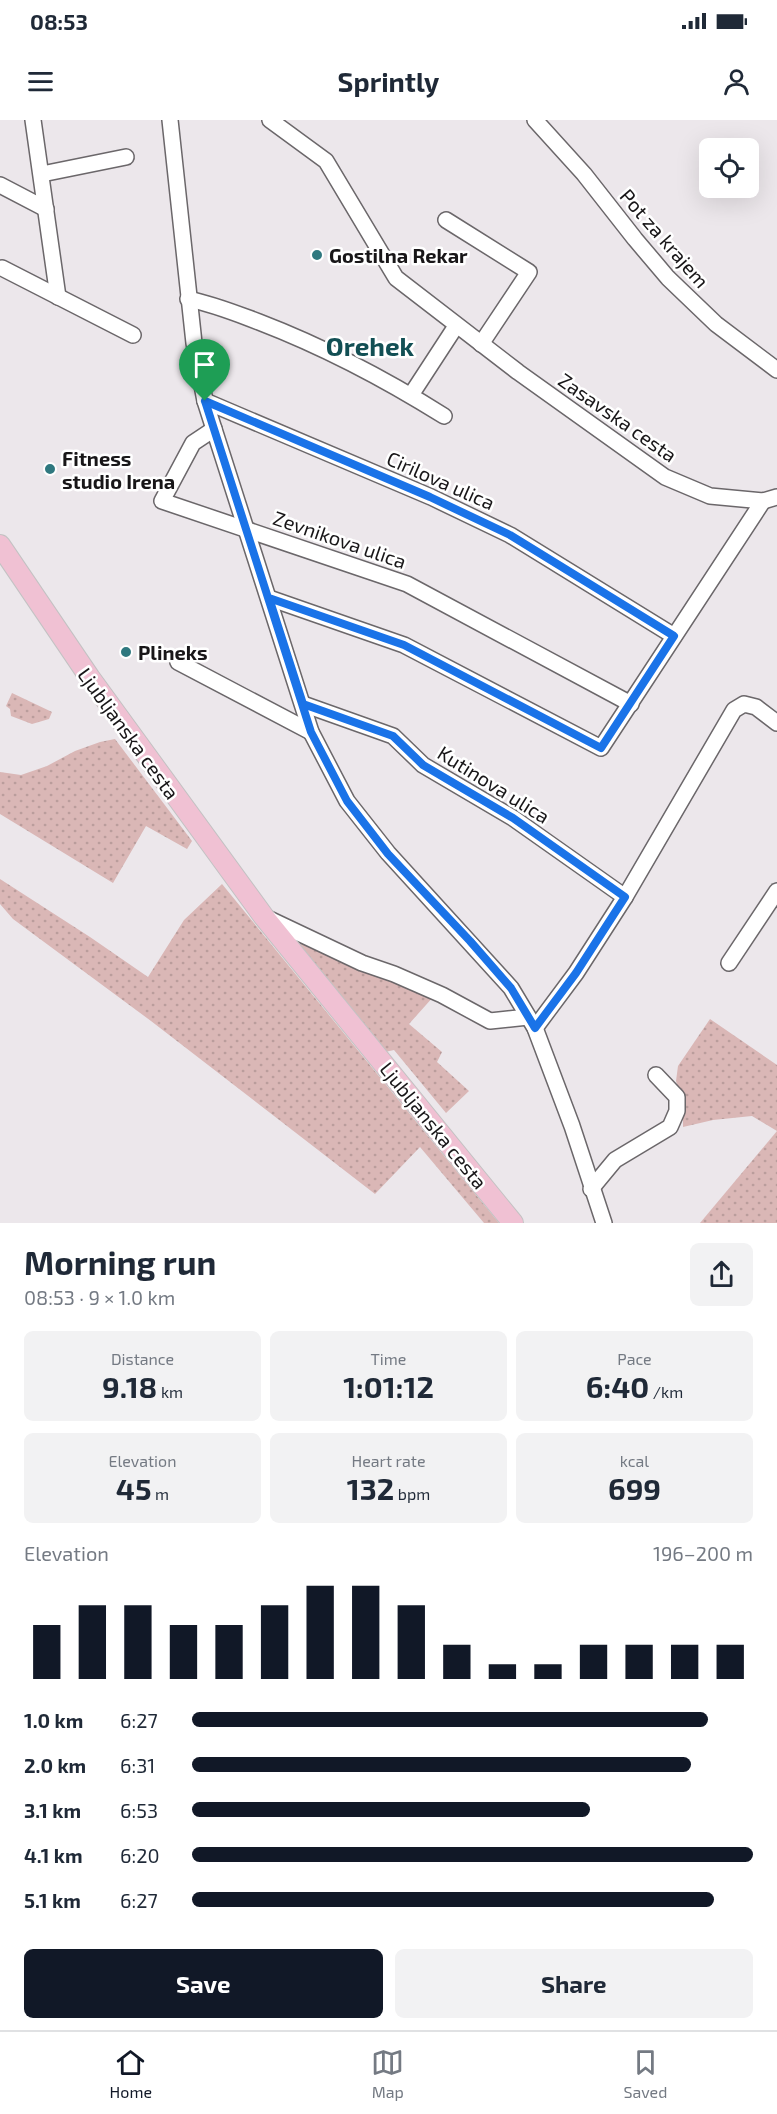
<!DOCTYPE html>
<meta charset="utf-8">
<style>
:root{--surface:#fff;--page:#f2f2f3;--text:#1f2937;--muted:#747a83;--line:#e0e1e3;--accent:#111827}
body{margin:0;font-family:"Exo 2",sans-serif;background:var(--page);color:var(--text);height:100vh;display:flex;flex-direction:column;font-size:22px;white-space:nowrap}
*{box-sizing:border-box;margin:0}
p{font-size:20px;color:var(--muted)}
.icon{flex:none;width:33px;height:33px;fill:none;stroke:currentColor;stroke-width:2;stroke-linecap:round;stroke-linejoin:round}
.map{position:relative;height:1103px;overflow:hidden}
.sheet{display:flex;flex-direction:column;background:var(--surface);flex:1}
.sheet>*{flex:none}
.controls{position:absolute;left:699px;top:18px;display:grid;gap:12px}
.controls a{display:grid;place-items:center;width:60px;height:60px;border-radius:9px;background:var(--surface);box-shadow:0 6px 24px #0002;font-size:30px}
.pin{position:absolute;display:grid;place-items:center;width:51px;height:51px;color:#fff;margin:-62px -26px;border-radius:50% 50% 50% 0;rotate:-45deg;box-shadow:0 0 6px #0007}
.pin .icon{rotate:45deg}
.round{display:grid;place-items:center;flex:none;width:63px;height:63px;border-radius:9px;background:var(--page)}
.summary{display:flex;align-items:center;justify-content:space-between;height:102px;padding:0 24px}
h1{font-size:33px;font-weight:700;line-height:45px}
.metrics{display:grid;grid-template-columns:repeat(3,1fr);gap:9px;height:102px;padding:6px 24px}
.metrics div{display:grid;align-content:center;border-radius:9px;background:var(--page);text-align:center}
.metrics b{font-size:30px;font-weight:700}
.metrics small{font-size:16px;font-weight:400}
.metrics p{font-size:16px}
.chart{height:168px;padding:12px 24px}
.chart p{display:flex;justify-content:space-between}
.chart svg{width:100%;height:108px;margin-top:6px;stroke:var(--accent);stroke-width:6}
.action{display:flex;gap:12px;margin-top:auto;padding:12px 24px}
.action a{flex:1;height:69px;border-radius:9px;background:var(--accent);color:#fff;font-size:24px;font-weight:700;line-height:69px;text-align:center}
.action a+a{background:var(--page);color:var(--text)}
ul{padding:0 24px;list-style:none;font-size:20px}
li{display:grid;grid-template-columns:96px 72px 1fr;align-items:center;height:45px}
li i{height:15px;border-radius:8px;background:var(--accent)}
.status{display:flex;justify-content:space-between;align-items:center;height:42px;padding:0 30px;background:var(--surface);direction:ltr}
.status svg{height:16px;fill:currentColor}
header{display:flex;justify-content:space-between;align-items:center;height:78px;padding:0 24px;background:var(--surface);font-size:27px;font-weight:700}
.menu{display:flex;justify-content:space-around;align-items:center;height:84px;border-top:2px solid var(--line);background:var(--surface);font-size:16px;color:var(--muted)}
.menu a{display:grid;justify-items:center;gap:3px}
.menu .active{color:var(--accent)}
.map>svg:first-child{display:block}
.grass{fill:url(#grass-dots)}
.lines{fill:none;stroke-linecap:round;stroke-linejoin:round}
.minor-casing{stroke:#6b676a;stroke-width:18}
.major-casing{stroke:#c3c2c3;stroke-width:22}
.minor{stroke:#fff;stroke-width:15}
.major{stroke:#f0c1d3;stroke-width:20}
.route-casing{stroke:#fff;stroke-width:12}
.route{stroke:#1a73e8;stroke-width:8}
.poi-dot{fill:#2f787f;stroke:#fff;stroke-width:2}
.labels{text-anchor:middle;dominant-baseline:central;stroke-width:5;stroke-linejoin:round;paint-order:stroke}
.street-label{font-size:20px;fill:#181618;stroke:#fff}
.poi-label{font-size:20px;font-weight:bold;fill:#181618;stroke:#fff;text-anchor:start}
.district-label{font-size:26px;font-weight:bold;fill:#124f54;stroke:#fff}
</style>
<div class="status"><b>08:53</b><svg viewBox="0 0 49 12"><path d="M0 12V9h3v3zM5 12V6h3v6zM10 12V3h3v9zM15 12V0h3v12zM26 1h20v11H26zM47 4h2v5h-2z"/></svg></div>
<header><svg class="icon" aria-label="menu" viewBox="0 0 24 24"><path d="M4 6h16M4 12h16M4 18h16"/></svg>Sprintly<svg class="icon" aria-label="person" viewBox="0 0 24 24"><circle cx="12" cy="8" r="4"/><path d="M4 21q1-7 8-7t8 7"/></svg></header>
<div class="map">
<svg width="777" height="1103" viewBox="0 0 777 1103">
<defs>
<pattern id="grass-dots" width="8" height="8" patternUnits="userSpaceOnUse" patternTransform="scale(1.5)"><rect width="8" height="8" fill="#dab7b6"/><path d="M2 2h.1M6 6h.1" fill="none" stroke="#ba9d9c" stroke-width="1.8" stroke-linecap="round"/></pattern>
</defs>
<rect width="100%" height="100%" fill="#ece7eb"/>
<!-- grass -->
<g class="grass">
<path d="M12 573 52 592 49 599 32 604 11 596 10 589 6 586Z"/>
<path d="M115 619 192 721 187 729 146 706 113 763 0 694V652L21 655 47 646 75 631 100 622Z"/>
<path d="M0 759 90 817 148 857 184 800 222 764 499 1103H484L420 1027 375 1074 151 901 13 799 0 784Z"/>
<path d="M300 820 434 876 409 904 442 932 437 942 469 971 446 993 394 930 385 932 297 823Z"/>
<path d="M710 899 777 945V1011L752 996 713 1000 683 1007V981L676 961 678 946Z"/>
<path d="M777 1011V1103H700Z"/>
</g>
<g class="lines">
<defs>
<g id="minor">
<path d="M33 0 58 177"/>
<path d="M170 0 194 223 205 281 311 612 347 681 388 733 511 868 535 908 572 1006 604 1103"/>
<path d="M270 0 326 41 396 158 518 252 665 357 710 376 763 381 777 377"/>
<path d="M535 0 584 54 635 119 668 158 716 204 777 250"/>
<path d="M42 54 126 37"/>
<path d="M0 65 46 89"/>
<path d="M446 100 529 152 481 224"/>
<path d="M2 148 133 215"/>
<path d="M188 179C213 184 235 193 259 202 324 227 385 259 444 296"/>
<path d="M411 275 456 206"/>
<path d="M205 281 431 377 510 415 674 516"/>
<path d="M214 309 193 323 162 381 407 464 631 584"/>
<path d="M269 478 404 525 601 628 763 381"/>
<path d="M178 542 311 612"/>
<path d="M303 584 393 616 423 645 513 698 625 777"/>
<path d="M267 798 362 843 394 854 442 875 490 901 528 897"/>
<path d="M729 843 777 771"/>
<path d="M535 908 576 853 625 777 734 590 744 584 756 587 777 603"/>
<path d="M591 1069 615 1040 670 1007 677 991V977L656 955"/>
</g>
<path id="major" d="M0 425 90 558 264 797 513 1103"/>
</defs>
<!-- minor casing -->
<use href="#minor" class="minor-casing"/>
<!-- major casing -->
<use href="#major" class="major-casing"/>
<!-- minor -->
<use href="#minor" class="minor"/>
<!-- major -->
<use href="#major" class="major"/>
</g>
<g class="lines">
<defs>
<path id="route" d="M205 281 311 612 347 681 388 734 470 821 511 868 535 908 576 853 625 777 513 698 423 645 393 616 303 584 269 478 404 525 601 628 674 516 510 415 430 377 205 281"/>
</defs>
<!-- route casing -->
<use href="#route" class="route-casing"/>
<!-- route -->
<use href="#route" class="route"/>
</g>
<!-- markers -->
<g class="poi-dot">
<circle cx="317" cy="135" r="6"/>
<circle cx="50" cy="349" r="6"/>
<circle cx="126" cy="532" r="6"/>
</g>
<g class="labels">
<!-- street labels -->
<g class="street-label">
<text transform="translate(665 118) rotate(49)">Pot za krajem</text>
<text transform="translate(618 297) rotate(35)">Zasavska cesta</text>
<text transform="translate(441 360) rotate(24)">Cirilova ulica</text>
<text transform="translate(340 419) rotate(19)">Zevnikova ulica</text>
<text transform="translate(129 613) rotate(54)">Ljubljanska cesta</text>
<text transform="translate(494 664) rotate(32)">Kutinova ulica</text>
<text transform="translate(434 1005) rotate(51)">Ljubljanska cesta</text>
</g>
<!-- poi labels -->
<g class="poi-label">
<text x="329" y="135">Gostilna Rekar</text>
<text x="62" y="338">Fitness<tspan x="62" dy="23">studio Irena</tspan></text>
<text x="138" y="532">Plineks</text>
</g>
<!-- district labels -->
<g class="district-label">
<text x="370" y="225">Orehek</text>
</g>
</g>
</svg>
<div class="controls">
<a><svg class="icon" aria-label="locate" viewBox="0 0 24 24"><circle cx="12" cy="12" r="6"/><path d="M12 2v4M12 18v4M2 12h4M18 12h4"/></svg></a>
</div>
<div class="pin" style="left:205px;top:281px;background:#1e9e55"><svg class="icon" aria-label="arrive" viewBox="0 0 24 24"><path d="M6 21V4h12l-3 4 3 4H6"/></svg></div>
</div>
<section class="sheet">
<div class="summary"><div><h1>Morning run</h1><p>08:53 · 9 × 1.0 km</p></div><a class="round"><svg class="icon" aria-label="share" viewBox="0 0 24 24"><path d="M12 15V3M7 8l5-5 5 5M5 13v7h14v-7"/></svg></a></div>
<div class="metrics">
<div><p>Distance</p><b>9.18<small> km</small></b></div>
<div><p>Time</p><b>1:01:12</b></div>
<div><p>Pace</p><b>6:40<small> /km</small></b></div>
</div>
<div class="metrics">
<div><p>Elevation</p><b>45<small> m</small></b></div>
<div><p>Heart rate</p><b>132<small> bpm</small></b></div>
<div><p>kcal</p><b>699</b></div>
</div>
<div class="chart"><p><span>Elevation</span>196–200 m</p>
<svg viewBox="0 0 160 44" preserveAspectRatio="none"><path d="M5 44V22M15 44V14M25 44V14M35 44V22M45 44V22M55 44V14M65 44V6M75 44V6M85 44V14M95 44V30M105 44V38M115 44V38M125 44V30M135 44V30M145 44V30M155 44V30"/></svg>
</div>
<ul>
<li><b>1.0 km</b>6:27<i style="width:92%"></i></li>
<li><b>2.0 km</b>6:31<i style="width:89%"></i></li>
<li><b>3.1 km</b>6:53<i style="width:71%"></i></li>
<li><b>4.1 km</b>6:20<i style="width:100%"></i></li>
<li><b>5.1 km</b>6:27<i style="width:93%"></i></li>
</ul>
<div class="action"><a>Save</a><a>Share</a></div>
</section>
<nav class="menu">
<a class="active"><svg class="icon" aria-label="home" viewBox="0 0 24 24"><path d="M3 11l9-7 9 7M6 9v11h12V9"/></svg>Home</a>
<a><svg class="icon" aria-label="map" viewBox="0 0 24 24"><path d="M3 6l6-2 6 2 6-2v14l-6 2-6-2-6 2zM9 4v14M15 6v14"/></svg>Map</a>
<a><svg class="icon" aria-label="saved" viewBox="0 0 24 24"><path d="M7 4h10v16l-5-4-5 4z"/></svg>Saved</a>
</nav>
